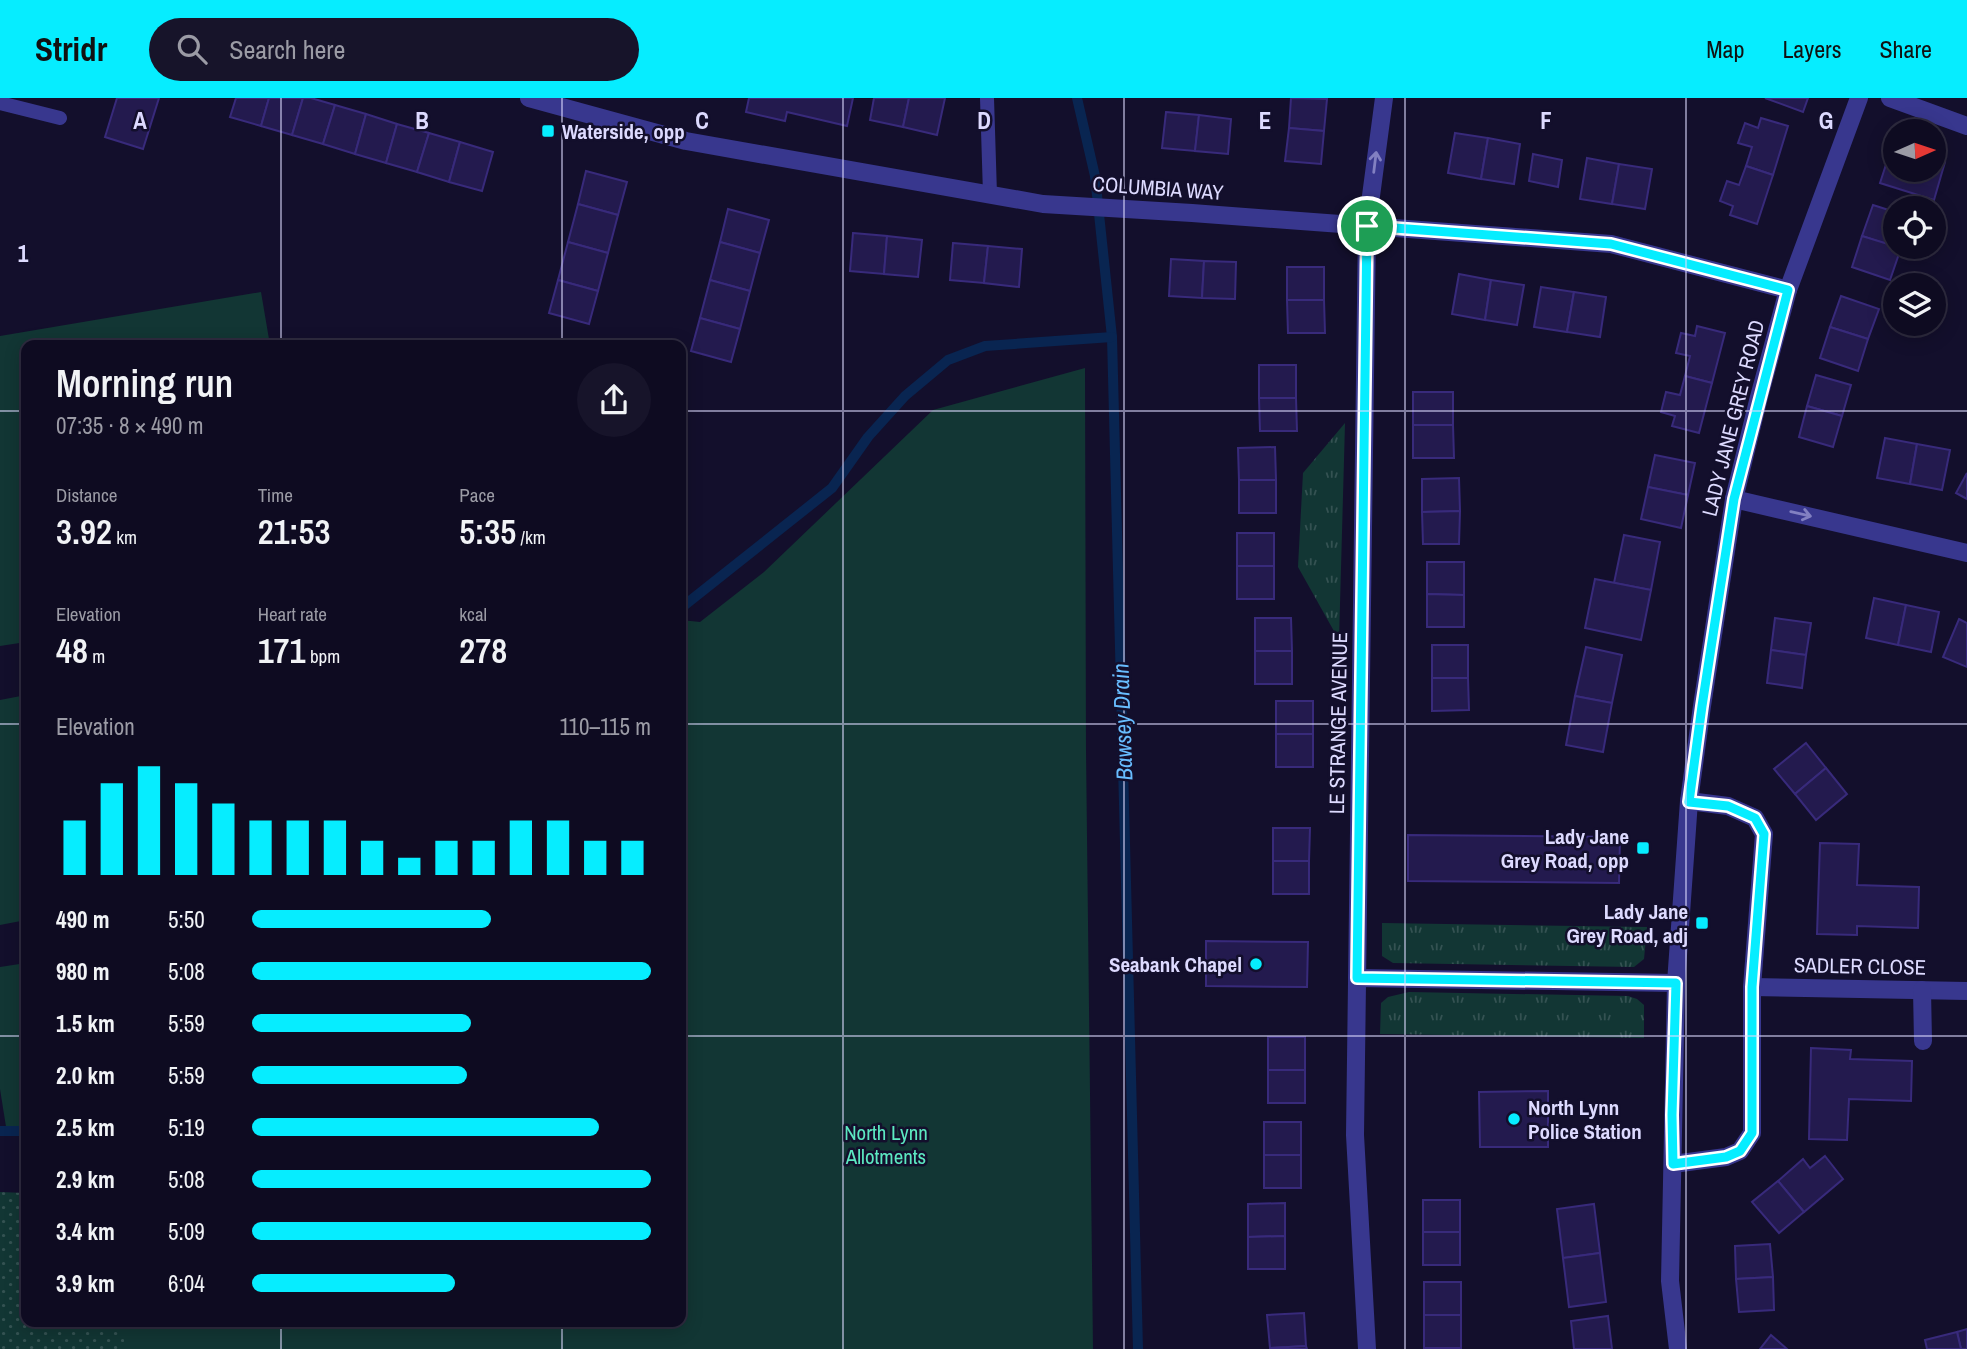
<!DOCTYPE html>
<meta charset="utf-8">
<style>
:root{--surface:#0e0b21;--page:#17142a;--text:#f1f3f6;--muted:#9b9ba5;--line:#2e2b3f;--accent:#06edff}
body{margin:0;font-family:"Archivo Narrow",sans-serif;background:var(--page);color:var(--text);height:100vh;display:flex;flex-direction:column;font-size:26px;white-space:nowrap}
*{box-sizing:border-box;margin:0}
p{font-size:23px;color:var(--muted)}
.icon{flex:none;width:38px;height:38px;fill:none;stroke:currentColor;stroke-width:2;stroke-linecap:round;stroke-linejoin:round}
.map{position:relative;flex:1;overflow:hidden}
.side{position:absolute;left:21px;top:242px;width:665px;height:987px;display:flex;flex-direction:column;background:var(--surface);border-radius:14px;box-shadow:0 4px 18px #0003,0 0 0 2px var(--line)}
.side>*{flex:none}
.needle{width:46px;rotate:87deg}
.fabs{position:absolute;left:1883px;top:21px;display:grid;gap:14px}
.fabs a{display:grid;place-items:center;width:63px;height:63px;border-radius:50%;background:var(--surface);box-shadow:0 4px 18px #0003,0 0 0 2px var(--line);font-size:35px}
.pin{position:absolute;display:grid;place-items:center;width:60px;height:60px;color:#fff;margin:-30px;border:4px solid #fff;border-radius:50%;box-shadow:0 2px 7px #0007}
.round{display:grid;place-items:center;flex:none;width:74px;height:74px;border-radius:37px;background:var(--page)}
.summary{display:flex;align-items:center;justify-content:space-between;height:119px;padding:0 35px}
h1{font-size:38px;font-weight:600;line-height:52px}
.figures{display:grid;grid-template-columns:repeat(3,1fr);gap:10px;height:119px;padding:7px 35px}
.figures div{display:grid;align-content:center}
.figures b{font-size:35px;font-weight:600}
.figures small{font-size:19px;font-weight:400}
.figures p{font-size:19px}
.chart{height:196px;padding:14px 35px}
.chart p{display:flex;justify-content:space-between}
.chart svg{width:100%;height:126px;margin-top:7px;stroke:var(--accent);stroke-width:6}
ul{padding:0 35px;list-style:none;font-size:23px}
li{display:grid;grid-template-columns:112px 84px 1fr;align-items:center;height:52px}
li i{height:18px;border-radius:9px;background:var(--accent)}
header{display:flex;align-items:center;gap:42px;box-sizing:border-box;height:98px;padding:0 35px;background:var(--accent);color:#111}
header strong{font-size:33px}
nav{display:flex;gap:38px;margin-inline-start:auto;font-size:24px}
.search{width:490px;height:63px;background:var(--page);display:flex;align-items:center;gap:18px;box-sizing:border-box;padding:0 24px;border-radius:38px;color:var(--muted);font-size:26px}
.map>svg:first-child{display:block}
.grass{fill:url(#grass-tufts)}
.park{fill:url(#park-dots)}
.garden{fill:#123634}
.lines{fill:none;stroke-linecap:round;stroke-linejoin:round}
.stream{stroke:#092551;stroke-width:10}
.building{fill:#231a4e;stroke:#382a7b;stroke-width:2}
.service{stroke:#38378e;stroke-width:14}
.minor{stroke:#38378e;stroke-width:18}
.oneway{stroke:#8280c1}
.route-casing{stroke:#fff;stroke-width:14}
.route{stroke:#06edff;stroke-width:9}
.grid{fill:none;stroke:#dddaff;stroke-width:2;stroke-opacity:0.55}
.poi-dot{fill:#06edff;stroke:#130f2c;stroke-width:2.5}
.labels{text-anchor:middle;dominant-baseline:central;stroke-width:5;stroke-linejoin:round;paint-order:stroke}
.poi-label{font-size:21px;font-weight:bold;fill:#dddaff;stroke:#130f2c;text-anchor:end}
.street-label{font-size:21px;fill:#dddaff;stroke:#130f2c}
.park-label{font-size:21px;fill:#5ce8c1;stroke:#130f2c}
.water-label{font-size:23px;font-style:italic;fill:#68bdff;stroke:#130f2c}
.grid-label{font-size:23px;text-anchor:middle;font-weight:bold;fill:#dddaff;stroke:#130f2c;stroke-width:5;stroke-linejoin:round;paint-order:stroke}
</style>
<header>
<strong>Stridr</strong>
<div class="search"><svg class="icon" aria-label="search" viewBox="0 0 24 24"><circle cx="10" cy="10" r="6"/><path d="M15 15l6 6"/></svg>Search here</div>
<nav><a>Map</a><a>Layers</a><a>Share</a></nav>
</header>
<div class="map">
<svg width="1967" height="1251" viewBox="0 0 1967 1251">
<defs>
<pattern id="grass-tufts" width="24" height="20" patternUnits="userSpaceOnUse" patternTransform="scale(1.75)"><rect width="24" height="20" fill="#123634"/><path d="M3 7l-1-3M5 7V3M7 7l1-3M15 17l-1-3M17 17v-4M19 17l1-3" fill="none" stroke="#345252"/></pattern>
<pattern id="park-dots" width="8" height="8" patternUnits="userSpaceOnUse" patternTransform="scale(1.75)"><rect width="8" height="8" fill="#123634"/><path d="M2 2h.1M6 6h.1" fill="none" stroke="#345252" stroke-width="1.8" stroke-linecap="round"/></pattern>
</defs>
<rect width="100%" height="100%" fill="#130f2c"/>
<!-- grass -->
<g class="grass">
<path d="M1345 325 1339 542 1298 469 1303 375Z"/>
<path d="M1382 825 1647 829 1644 861 1634 869 1393 865 1382 858Z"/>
<path d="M1409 894 1628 898 1637 901 1644 907V940L1380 936 1381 905 1388 899Z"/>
</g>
<!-- park -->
<path class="park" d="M0 1094 26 1095V1223H124V1251H0Z"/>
<!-- garden -->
<g class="garden">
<path d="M261 194 270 247H26V544L0 548V238Z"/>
<path d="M1085 270 1086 652 1093 1251H124V1223H681V522L700 524 764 474 933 312Z"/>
<path d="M26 597V822L0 827V602Z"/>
<path d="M26 865V1032L7 1035 0 991V869Z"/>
</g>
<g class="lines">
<!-- stream -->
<g class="stream">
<path d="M1077 0 1095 78 1112 239 1138 1251"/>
<path d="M681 510 832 390 868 339 905 298 948 262 985 248 1112 239"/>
<path d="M0 1033H26"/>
</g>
</g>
<!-- building -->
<g class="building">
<path d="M117 0H159L143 51 105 39Z"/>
<path d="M236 0H269L261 28 230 19Z"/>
<path d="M269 0H303L292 37 261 28Z"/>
<path d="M303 0H311L335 7 323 46 292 37Z"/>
<path d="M749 0H853L847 28 787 14 785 23 746 14Z"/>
<path d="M874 0H909L903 29 870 22Z"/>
<path d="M909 0H945L937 37 903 29Z"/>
<path d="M1291 0 1327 1 1324 33 1289 30Z"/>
<path d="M1765 0H1808L1803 14Z"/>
<path d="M335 7 366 16 355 56 323 46Z"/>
<path d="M1166 14 1199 17 1195 53 1162 50Z"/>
<path d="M366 16 397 26 386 65 355 56Z"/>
<path d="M1199 17 1231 21 1228 56 1195 53Z"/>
<path d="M1761 20 1788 28 1773 77 1746 68 1752 49 1738 45 1745 25 1758 30Z"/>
<path d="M397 26 429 35 417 74 386 65Z"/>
<path d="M1289 30 1324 33 1321 66 1285 63Z"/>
<path d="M429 35 460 44 449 84 417 74Z"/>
<path d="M1455 35 1488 40 1481 81 1448 75Z"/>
<path d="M1488 40 1520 46 1514 86 1481 81Z"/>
<path d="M460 44 493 54 482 93 449 84Z"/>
<path d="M1892 48 1895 49V72H1934V61L1945 64 1934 102 1880 85Z"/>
<path d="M1533 56 1562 62 1558 89 1529 83Z"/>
<path d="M1587 60 1619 66 1612 106 1580 101Z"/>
<path d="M1619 66 1652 71 1645 111 1612 106Z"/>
<path d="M1746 68 1773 77 1757 126 1730 117 1733 108 1720 103 1727 83 1739 87Z"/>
<path d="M586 73 627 84 618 117 578 106Z"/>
<path d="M578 106 618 117 608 155 568 144Z"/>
<path d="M1873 107 1895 114V149L1862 138Z"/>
<path d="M728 111 769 122 760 155 720 144Z"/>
<path d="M853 135 887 138 884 176 850 173Z"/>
<path d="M887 138 922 142 918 179 884 176Z"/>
<path d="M1862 138 1901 150 1890 182 1852 169Z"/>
<path d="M568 144 608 155 598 193 558 182Z"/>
<path d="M720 144 760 155 750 193 710 182Z"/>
<path d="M953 145 988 148 984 185 950 182Z"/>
<path d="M988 148 1022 151 1019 189 984 185Z"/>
<path d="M1171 161 1204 163 1202 200 1169 198Z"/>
<path d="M1204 163 1236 164 1235 201 1202 200Z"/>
<rect x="1287" y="169" width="37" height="33"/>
<path d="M1459 176 1491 182 1485 222 1452 216Z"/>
<path d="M558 182 598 193 589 226 549 215Z"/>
<path d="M710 182 750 193 740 231 700 220Z"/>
<path d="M1491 182 1524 187 1517 227 1485 222Z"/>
<path d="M1541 189 1574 194 1567 234 1534 229Z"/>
<path d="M1574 194 1606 199 1600 239 1567 234Z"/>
<path d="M1841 198 1879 211 1868 241 1830 229Z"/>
<path d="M1287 202H1324L1325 235H1288Z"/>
<path d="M700 220 740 231 731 264 691 253Z"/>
<path d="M1697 228 1725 235 1712 285 1685 278 1690 258 1676 255 1681 235 1695 238Z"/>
<path d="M1830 229 1868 241 1858 273 1820 260Z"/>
<rect x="1259" y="267" width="37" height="33"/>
<path d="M1816 277 1851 287 1842 318 1807 308Z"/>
<path d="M1685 278 1712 285 1699 335 1672 328 1675 318 1661 314 1666 294 1680 297Z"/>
<rect x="1413" y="294" width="40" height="33"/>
<path d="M1259 300H1296L1297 333H1260Z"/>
<path d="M1807 308 1842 318 1833 349 1799 339Z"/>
<path d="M1413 327H1453L1454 360H1413Z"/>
<path d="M1885 340 1917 346 1910 386 1877 380Z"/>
<path d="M1917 346 1950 352 1942 392 1910 386Z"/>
<path d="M1275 349 1276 382H1239L1238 350Z"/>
<path d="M1655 357 1695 365 1688 397 1648 389Z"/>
<path d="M1967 375V401L1956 395Z"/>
<path d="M1459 380 1460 413 1422 414V381Z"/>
<rect x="1239" y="382" width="37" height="33"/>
<path d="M1648 389 1688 397 1681 430 1641 421Z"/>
<path d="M1460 413 1459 446H1423L1422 414Z"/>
<rect x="1237" y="435" width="37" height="33"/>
<path d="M1624 437 1660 444 1651 492 1614 485Z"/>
<path d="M1427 464H1464V497L1427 496Z"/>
<rect x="1237" y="468" width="37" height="33"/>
<path d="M1595 481 1651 492 1641 542 1585 530Z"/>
<path d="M1427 496 1464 497V529H1427Z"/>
<path d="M1874 500 1906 507 1898 547 1866 540Z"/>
<path d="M1906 507 1939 514 1931 554 1898 547Z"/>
<path d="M1255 520H1291L1292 553H1255Z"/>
<path d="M1775 520 1811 525 1806 557 1771 552Z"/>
<path d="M1959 521 1967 525V569L1943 559Z"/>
<rect x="1432" y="547" width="36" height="33"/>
<path d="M1586 549 1622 557 1612 605 1575 598Z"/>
<path d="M1771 552 1806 557 1802 590 1767 585Z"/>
<rect x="1255" y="553" width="37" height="33"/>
<path d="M1432 580H1468L1469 612 1432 613Z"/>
<path d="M1575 598 1612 605 1603 654 1566 647Z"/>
<rect x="1276" y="603" width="37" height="33"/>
<rect x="1276" y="636" width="37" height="33"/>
<path d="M1806 645 1826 670 1795 696 1774 671Z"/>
<path d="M1826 670 1847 696 1816 722 1795 696Z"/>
<path d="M1273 730H1310L1309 763H1273Z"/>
<path d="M1408 737 1620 739 1619 785 1408 783Z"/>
<path d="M1820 745 1859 746 1857 787 1919 789 1918 830 1857 828V837L1817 836Z"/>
<rect x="1273" y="763" width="36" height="33"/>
<path d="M1206 843 1308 844 1307 889 1206 888Z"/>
<rect x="1268" y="939" width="37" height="33"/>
<path d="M1811 950 1851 952 1850 961 1912 963 1911 1003 1849 1001 1847 1042 1809 1041Z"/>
<rect x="1268" y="972" width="37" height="33"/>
<path d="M1548 993V1049H1480L1479 994Z"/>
<rect x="1264" y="1024" width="37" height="33"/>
<rect x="1264" y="1057" width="37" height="33"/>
<path d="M1825 1058 1843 1081 1804 1114 1778 1083 1803 1061 1810 1070Z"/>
<path d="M1778 1083 1804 1114 1779 1135 1752 1104Z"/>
<rect x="1423" y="1102" width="37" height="32"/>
<path d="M1285 1105V1138L1248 1139V1106Z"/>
<path d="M1594 1106 1600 1155 1563 1160 1557 1111Z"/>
<rect x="1423" y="1134" width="37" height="33"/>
<path d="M1285 1138V1171H1248V1139Z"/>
<path d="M1770 1146 1773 1179 1736 1181 1735 1148Z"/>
<path d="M1600 1155 1606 1204 1569 1209 1563 1160Z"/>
<path d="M1773 1179 1774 1212 1739 1214 1736 1181Z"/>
<rect x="1424" y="1184" width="37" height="33"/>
<path d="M1304 1215 1306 1248 1270 1250 1267 1217Z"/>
<rect x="1424" y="1217" width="37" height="33"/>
<path d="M1608 1218 1612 1251H1574L1571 1223Z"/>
<path d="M1967 1231V1251H1961L1957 1234Z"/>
<path d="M1957 1234 1961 1251H1927L1925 1242Z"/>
<path d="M1771 1237 1787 1251H1760Z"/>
<path d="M1306 1248 1307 1251H1270V1250Z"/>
</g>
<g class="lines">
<!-- service -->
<g class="service">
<path d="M987 0 990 96"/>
<path d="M0 5 60 20"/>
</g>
<!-- minor -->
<g class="minor">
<path d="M529 0 686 43 1043 106 1192 115 1611 146 1788 192"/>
<path d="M1890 0 1967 28"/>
<path d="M1734 401 1967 455"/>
<path d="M1357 880 1676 885"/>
<path d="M1752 889 1967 893"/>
<path d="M1922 892 1923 943"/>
<path d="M1673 1066 1726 1059 1740 1053 1752 1035V889L1764 736 1755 720 1728 708 1689 703"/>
<path d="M1367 1251 1355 1037 1367 128 1384 0"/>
<path d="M1678 1251 1670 1183 1676 885 1689 703 1702 608 1734 401 1759 299 1788 192 1859 0"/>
</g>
</g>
<!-- one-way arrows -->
<defs><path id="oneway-shaft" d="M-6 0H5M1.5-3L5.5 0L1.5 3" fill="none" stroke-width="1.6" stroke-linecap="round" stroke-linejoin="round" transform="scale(1.75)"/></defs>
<g class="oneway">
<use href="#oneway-shaft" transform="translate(1375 64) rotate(-83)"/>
<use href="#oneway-shaft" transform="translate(1801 416) rotate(13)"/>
</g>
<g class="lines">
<defs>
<path id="route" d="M1367 128 1611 146 1788 192 1734 401 1702 608 1689 704 1728 708 1755 720 1764 736 1752 889V1035L1740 1053 1726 1059 1673 1066 1672 1017 1676 885 1357 880Z"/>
</defs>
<!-- route casing -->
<use href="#route" class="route-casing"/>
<!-- route -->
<use href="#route" class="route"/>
</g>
<!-- grid -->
<path class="grid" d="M281 0V247M562 0V247M843 0V1251M1124 0V1251M1405 0V1251M1686 0V1251M0 313H26M681 313H1967M0 626H26M681 626H1967M0 938H26M681 938H1967M281 1223V1251M562 1223V1251"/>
<!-- markers -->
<g class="poi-dot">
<rect x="541" y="26" width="14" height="14" rx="3.5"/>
<rect x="1636" y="743" width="14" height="14" rx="3.5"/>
<rect x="1695" y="818" width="14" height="14" rx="3.5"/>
<circle cx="1256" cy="866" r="7"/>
<circle cx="1514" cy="1021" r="7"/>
</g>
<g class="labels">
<!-- poi labels -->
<g class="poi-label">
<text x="562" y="33" text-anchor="start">Waterside, opp</text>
<text x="1629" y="738">Lady Jane<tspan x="1629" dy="24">Grey Road, opp</tspan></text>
<text x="1688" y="813">Lady Jane<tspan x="1688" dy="24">Grey Road, adj</tspan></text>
<text x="1242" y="866">Seabank Chapel</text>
<text x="1528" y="1009" text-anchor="start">North Lynn<tspan x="1528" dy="24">Police Station</tspan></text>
</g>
<!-- street labels -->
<g class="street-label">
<text transform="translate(1158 90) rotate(4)">COLUMBIA WAY</text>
<text transform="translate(1733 320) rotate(-76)">LADY JANE GREY ROAD</text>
<text transform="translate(1338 625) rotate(-89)">LE STRANGE AVENUE</text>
<text transform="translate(1860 868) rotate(1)">SADLER CLOSE</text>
</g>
<!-- park labels -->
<g class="park-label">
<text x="886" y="1034">North Lynn<tspan x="886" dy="24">Allotments</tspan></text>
</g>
<!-- water labels -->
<g class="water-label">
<text transform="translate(1122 624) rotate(-92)">Bawsey Drain</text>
</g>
</g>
<g class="grid-label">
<text x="140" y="31">A</text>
<text x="422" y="31">B</text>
<text x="702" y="31">C</text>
<text x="984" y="31">D</text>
<text x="1265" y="31">E</text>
<text x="1546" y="31">F</text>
<text x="1826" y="31">G</text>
<text x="23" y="164">1</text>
</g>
</svg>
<div class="fabs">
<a><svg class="needle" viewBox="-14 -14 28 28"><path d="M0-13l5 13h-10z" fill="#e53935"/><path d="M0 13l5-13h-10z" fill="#9b9ba5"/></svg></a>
<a><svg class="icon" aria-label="locate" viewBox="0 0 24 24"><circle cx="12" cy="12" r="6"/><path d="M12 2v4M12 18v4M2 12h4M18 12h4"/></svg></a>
<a><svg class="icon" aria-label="layers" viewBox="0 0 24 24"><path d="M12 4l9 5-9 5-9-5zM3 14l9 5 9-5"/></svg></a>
</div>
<div class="pin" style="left:1367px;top:128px;background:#1e9e55"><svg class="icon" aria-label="arrive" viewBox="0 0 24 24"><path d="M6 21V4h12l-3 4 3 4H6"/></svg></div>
<section class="side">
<div class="summary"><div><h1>Morning run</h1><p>07:35 · 8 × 490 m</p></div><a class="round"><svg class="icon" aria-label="share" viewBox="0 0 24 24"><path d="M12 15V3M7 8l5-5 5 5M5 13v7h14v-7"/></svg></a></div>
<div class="figures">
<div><p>Distance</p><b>3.92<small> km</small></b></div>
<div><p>Time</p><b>21:53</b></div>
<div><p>Pace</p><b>5:35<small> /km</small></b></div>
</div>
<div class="figures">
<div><p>Elevation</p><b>48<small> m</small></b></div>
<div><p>Heart rate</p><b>171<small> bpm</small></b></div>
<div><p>kcal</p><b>278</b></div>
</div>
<div class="chart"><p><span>Elevation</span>110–115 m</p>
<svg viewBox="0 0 160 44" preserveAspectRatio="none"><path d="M5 44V25M15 44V12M25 44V6M35 44V12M45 44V19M55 44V25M65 44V25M75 44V25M85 44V32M95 44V38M105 44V32M115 44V32M125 44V25M135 44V25M145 44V32M155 44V32"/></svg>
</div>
<ul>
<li><b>490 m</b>5:50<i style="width:60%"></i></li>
<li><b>980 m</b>5:08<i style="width:100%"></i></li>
<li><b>1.5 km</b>5:59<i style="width:55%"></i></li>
<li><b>2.0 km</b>5:59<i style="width:54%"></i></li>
<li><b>2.5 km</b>5:19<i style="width:87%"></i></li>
<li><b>2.9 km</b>5:08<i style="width:100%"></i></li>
<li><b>3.4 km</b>5:09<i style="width:100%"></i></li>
<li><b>3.9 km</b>6:04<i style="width:51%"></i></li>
</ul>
</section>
</div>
